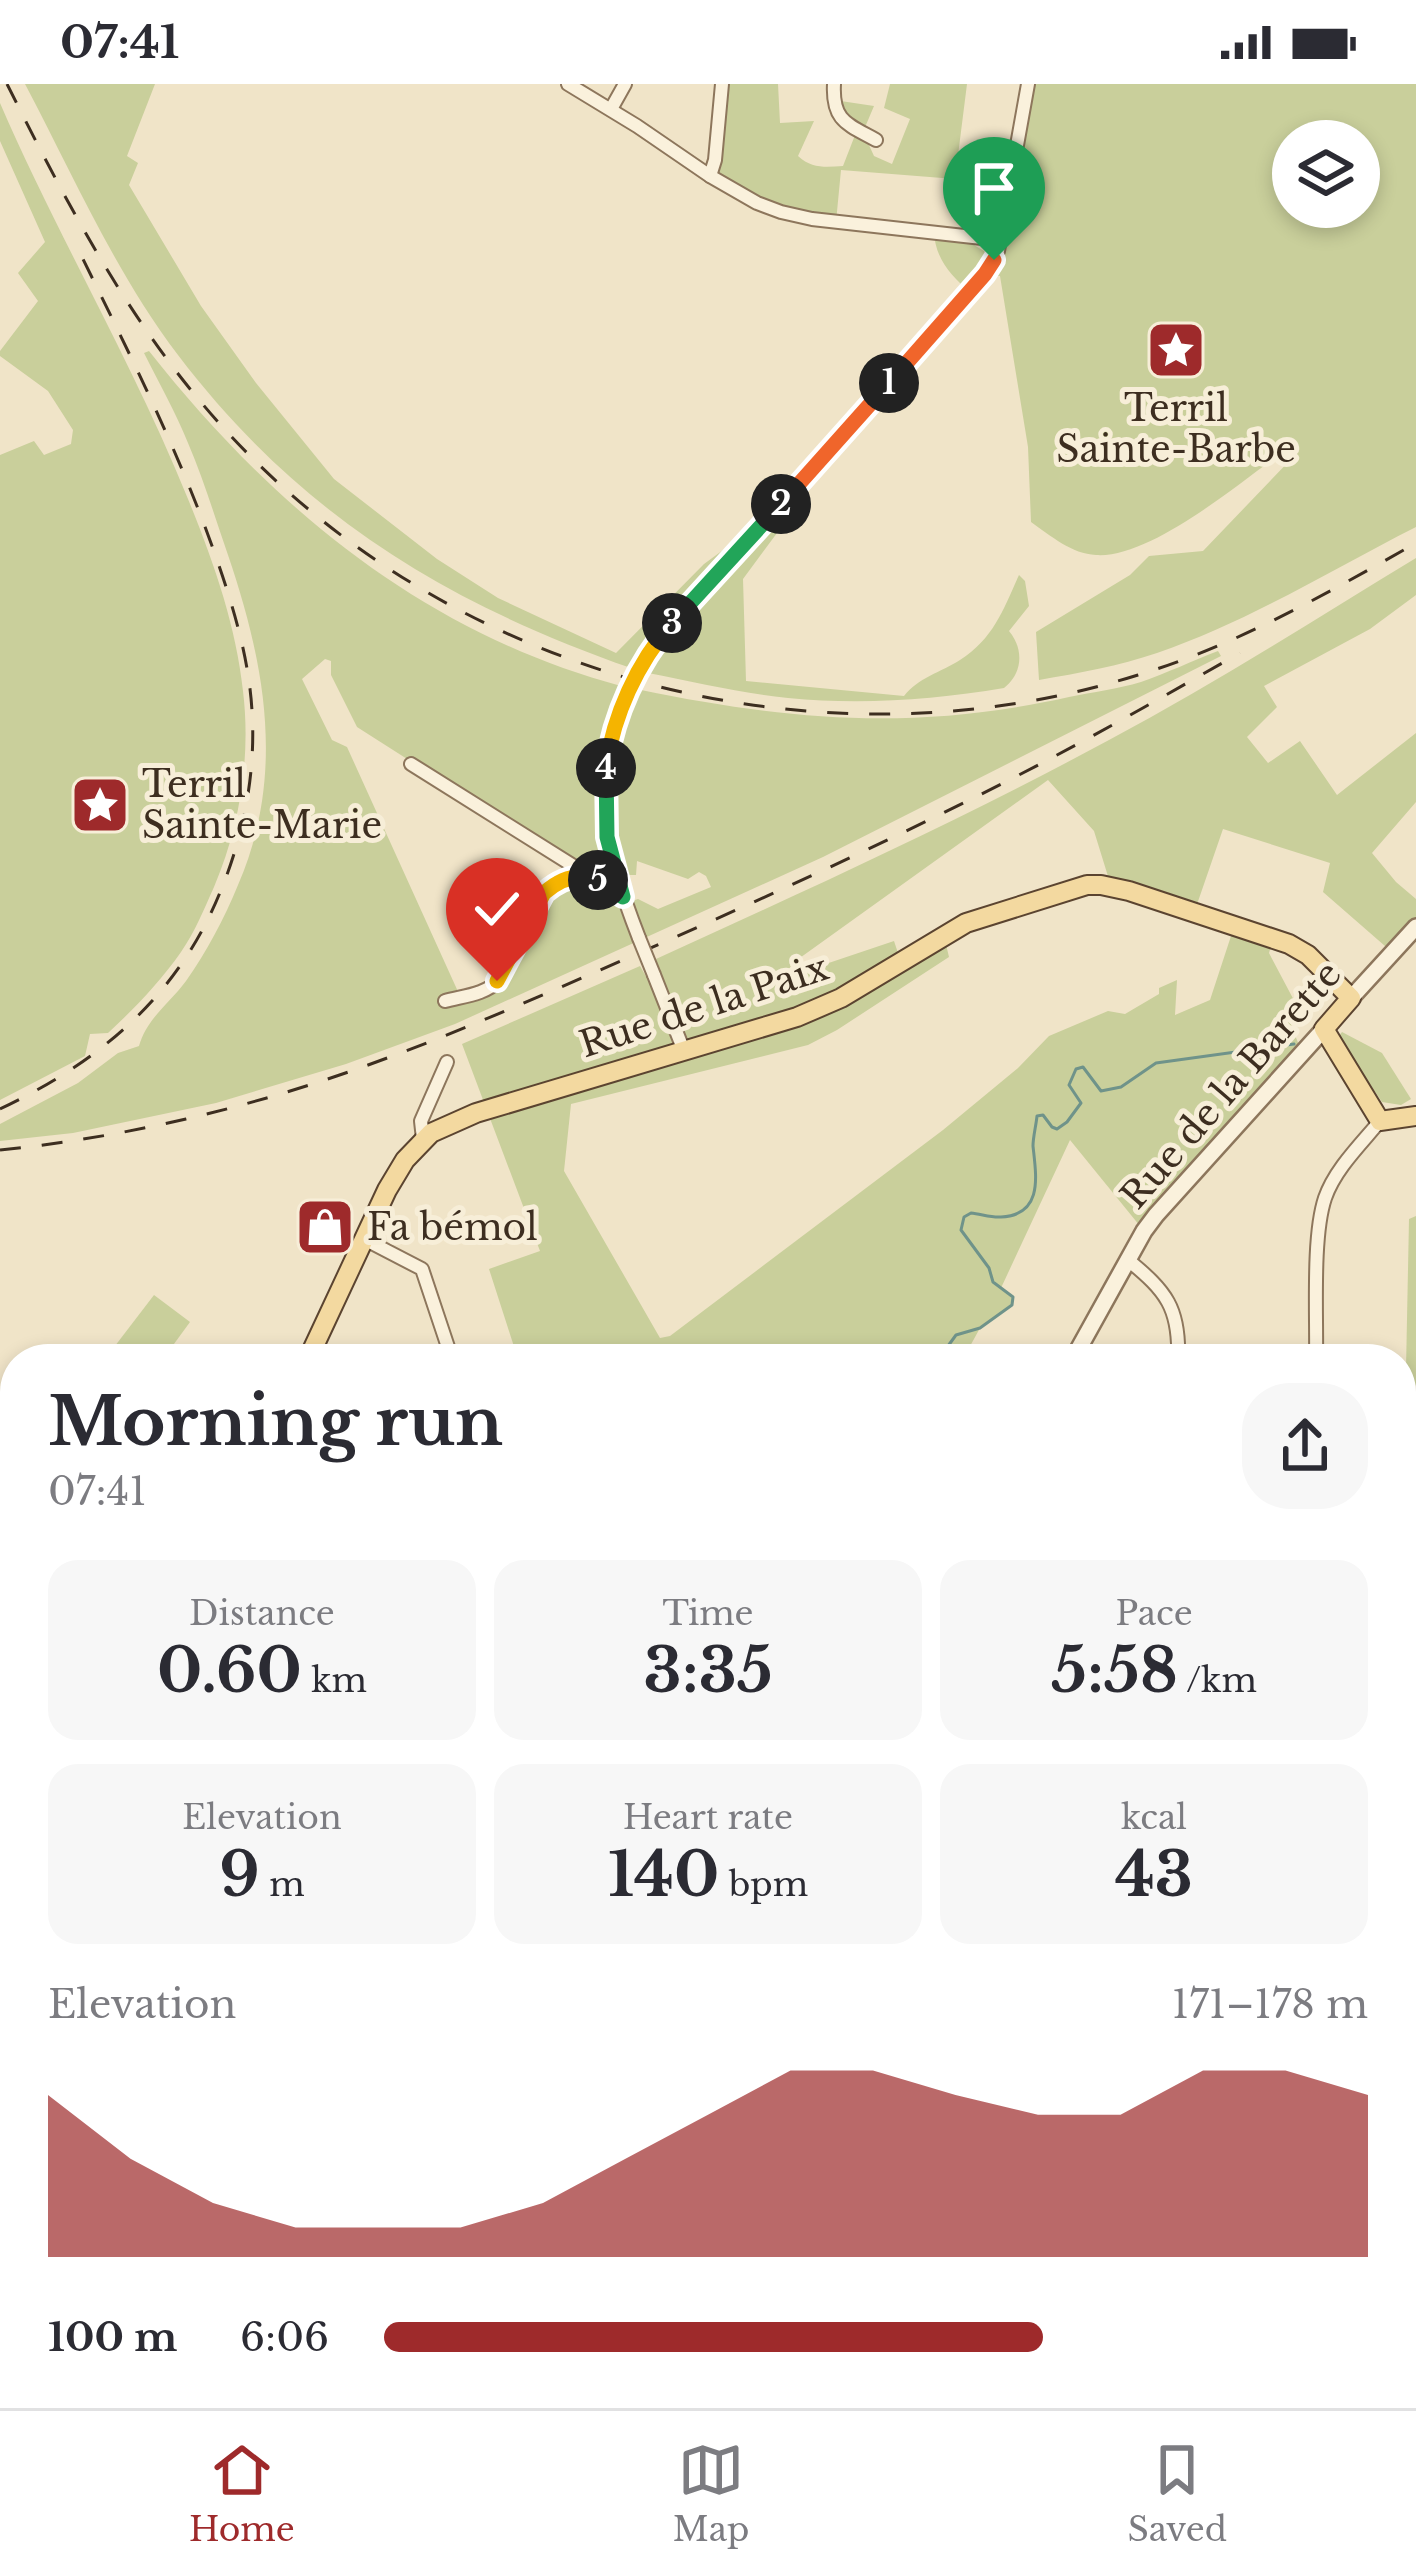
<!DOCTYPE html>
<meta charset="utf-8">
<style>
:root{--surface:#fff;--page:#f7f7f7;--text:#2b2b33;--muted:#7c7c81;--line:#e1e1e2;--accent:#9e2a2b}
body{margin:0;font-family:"Libre Baskerville",serif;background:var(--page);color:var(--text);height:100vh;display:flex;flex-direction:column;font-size:45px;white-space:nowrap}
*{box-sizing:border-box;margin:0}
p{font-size:39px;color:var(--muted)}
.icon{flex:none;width:66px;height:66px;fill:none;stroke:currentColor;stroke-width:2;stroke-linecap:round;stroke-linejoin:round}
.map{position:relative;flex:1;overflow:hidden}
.panel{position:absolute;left:0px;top:1260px;width:1416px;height:1065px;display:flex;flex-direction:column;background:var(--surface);border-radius:48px 48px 0 0;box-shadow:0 6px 18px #0003}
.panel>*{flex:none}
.fabs{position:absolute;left:1272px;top:36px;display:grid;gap:24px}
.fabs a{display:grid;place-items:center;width:108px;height:108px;border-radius:50%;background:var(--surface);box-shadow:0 6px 18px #0003;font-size:60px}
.pin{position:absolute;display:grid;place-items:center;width:102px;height:102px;color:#fff;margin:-123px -51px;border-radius:50% 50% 50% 0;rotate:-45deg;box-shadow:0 0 12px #0007}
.pin .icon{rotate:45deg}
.km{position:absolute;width:60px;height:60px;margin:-30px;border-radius:50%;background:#222;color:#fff;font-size:33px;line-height:60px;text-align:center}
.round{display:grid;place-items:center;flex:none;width:126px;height:126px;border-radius:48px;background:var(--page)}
.headline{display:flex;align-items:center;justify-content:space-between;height:204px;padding:0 48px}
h1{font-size:66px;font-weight:700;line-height:90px}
.figures{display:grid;grid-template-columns:repeat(3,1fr);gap:18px;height:204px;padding:12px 48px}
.figures div{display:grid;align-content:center;border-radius:30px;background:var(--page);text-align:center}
.figures b{font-size:60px;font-weight:700}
.figures small{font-size:33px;font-weight:400}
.figures p{font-size:33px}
.chart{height:336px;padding:24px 48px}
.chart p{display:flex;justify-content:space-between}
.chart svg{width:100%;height:216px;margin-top:12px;fill:var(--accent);opacity:.7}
ul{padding:0 48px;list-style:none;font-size:39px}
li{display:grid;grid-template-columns:192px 144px 1fr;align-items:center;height:90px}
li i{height:30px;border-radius:15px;background:var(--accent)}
.status{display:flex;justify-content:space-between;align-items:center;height:84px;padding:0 60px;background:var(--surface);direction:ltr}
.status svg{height:33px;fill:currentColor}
.tabs{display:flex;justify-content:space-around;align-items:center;height:168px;border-top:3px solid var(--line);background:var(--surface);font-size:33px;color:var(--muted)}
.tabs a{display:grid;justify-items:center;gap:6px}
.tabs .active{color:var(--accent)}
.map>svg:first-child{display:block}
.green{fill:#c9cf9b;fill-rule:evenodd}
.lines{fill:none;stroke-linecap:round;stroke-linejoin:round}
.stream{stroke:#6f938a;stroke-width:3}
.minor-casing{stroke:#8d765c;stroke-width:16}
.tertiary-casing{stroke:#8d765c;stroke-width:20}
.primary-casing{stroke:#5b4430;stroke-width:22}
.minor{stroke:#faf1dc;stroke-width:12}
.tertiary{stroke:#faf1dc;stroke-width:15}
.primary{stroke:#f3d9a0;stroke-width:18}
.rail{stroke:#3d2e20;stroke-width:3;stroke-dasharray:21 21;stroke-linecap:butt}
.minor-bridge-casing{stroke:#8d765c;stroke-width:16;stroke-linecap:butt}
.minor-bridge{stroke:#faf1dc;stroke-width:12}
.split-1-casing{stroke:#fff;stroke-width:24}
.split-2-casing{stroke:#fff;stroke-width:24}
.split-3-casing{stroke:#fff;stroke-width:24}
.split-4-casing{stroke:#fff;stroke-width:24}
.split-5-casing{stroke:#fff;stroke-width:24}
.split-6-casing{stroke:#fff;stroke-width:24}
.split-1{stroke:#f0652b;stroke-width:15}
.split-2{stroke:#f0652b;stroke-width:15}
.split-3{stroke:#22a559;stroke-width:15}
.split-4{stroke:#f5b400;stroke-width:15}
.split-5{stroke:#22a559;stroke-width:15}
.split-6{stroke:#f5b400;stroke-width:15}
.labels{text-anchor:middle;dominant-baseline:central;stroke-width:10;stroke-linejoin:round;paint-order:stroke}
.poi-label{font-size:36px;fill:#3d2e20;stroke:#f7eed8;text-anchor:start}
.street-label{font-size:36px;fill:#3d2e20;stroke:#f7eed8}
</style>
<div class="status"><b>07:41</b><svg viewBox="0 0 49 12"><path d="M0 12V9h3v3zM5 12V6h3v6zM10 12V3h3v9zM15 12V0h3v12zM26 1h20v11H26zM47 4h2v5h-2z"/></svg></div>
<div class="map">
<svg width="1416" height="2324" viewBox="0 0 1416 2324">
<rect width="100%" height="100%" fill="#f0e4c8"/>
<!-- green -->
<g class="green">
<path d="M25 0H155L127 72 138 79 129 101 201 222 256 299 334 395 437 475 498 514 616 569 704 480 771 431 793 407 797 422 743 495 746 597 904 612C918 594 941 588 960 576 994 554 1003 526 1019 491L1025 497 1029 522 1009 547C1024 565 1023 589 1004 604 933 616 860 621 788 614 741 609 694 598 648 589L663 550 637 574 631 584C445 519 299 430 178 271 115 188 73 91 25 0Z"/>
<path d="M722 0H778L780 39 814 37 798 72C812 85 826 83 843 82L857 46 834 16 874 22 863 48 874 72 892 80 910 35 884 24 890 0H967L955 95 841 86 836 138 781 128 710 92Z"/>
<path d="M1028 0H1416V443C1331 486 1248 538 1157 569 1119 582 1079 589 1039 596L1036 548 1130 491 1149 472 1203 467 1294 372 1288 364C1243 396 1151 475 1096 471 1072 470 1051 452 1031 438L1028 363 1000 192 985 191 970 208C951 192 935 174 934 148L964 155 984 167 987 176H994ZM1293 57H1359V123H1293Z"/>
<path d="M0 19C58 153 133 279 188 415 213 476 236 541 243 607 251 673 240 742 214 803 204 825 195 848 181 868 160 898 135 924 108 949L90 950 85 972 0 1016V371L34 357 44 371 71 360 73 346 48 307 0 272V267L38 217 18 189 45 158 0 57Z"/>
<path d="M149 267C273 424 424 549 621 602 602 652 592 707 598 760 599 772 605 785 609 797L570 779 357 643 331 591V577L325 575 302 595 332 656 347 663 460 912 502 892 544 809 582 792 626 819 638 815 658 825 711 803 706 792 699 788 688 795 637 777 636 791H615L607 753 613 648 641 606C792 637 916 647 1069 613 1093 608 1118 605 1141 598 1167 589 1192 577 1218 567L1221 572 823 773 455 940 346 980 216 1019 73 1049 0 1057V1040L78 999 118 969 139 962C147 934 169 920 186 897 207 867 224 835 238 801 286 690 265 580 228 471 215 434 204 396 188 359 176 329 159 299 144 269Z"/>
<path d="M1416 474V511L1370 545 1264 602 1277 623 1247 653 1268 679 1300 657 1337 711 1416 649V718L1372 769 1396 798 1416 815V843L1393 869 1323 808 1330 779 1223 745 1194 829 1111 802 1094 747 1048 696 790 881 793 891 894 857 901 878 944 852 949 873 837 946 808 961 571 1020 564 1087 660 1254 670 1252 943 1046 1018 984 1049 952 1108 927 1125 930 1159 910V904L1177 896 1175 931 1210 916 1232 849 1271 862 1269 869 1297 922 1288 933 1302 969 1144 1147 1070 1056 1001 1204 1013 1213 1012 1221 980 1244 963 1275H518L489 1185 540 1167 462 960 640 882 674 941 656 875C809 805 961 736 1109 656 1214 600 1314 536 1416 474Z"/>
<path d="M1342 948 1382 969 1411 1015 1401 1021 1382 1018 1338 953Z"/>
<path d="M1416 1132V1302L1406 1285 1409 1135Z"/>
<path d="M154 1211 190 1238 163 1275H105Z"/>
<path d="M1416 1322V1485L1401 1480V1331Z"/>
<path d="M0 1935 15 1950V2027L0 2042Z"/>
<path d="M0 2071 15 2087V2196L0 2211Z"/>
<path d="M1401 2288 1416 2292V2324H1345L1299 2310H1401Z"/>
<path d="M138 2310H325L339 2324H116Z"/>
</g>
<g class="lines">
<!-- stream -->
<g class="stream">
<path d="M944 1275 947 1271 948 1262 956 1251 980 1244 1012 1221 1013 1213 993 1198 989 1184 961 1146 964 1133 971 1129C981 1130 992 1134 1001 1133 1044 1131 1036 1091 1033 1062 1033 1053 1036 1042 1037 1032L1043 1031 1052 1043 1057 1045 1067 1038 1081 1019 1069 1001 1076 985 1083 983 1101 1007 1121 1003 1156 979 1294 960"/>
<path d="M0 2186 15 2172"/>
</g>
<defs>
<g id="minor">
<path d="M568 0 637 42 710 92 757 119 781 128 812 135 1000 156"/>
<path d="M834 0C832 37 847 40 876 56"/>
<path d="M611 25 625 0"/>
<path d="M710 92 715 76 722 0"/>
<path d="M642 582 665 548 985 190 998 167 1028 0"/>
<path d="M627 610C590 703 604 764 639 854"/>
<path d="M411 680 623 813"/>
<path d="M654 891 684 967"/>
<path d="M445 917C463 912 485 911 499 896 532 861 522 793 587 793"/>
<path d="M423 1055 421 1037 447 978"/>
<path d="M364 1155 422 1185 452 1275"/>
<path d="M1128 1176C1166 1207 1180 1224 1178 1275"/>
<path d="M1316 1275C1317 1232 1312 1153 1325 1114 1335 1085 1361 1060 1380 1037"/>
<path d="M1401 1489 1416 1495"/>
<path d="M1401 1849 1416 1887"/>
<path d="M1401 2209 1416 2214"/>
<path d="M1299 2310 1345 2324"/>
<path d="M116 2324 138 2310"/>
<path d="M984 2324 1015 2310"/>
<path d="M1174 2324 1178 2310"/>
</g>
<g id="tertiary">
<path d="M1351 914 1416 843"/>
<path d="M1073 1275 1144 1147 1156 1131 1324 945"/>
<path d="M1401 1813 1416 1812"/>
</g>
<g id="primary">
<path d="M308 1275 387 1106 405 1076 431 1049 476 1029 797 933 841 914 966 839 1087 801H1101L1129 807 1289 860 1308 871 1351 914 1324 945 1380 1037 1416 1032"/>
<path d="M0 1818 15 1804"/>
<path d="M437 2310 451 2324"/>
</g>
</defs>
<!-- minor casing -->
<use href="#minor" class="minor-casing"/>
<!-- tertiary casing -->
<use href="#tertiary" class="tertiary-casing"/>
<!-- primary casing -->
<use href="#primary" class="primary-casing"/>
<!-- minor -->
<use href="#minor" class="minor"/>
<!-- tertiary -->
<use href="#tertiary" class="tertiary"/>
<!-- primary -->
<use href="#primary" class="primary"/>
<!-- rail -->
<g class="rail">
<path d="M7 0C62 110 121 223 200 317 425 587 804 695 1138 591 1237 561 1326 510 1416 459"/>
<path d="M0 1025C101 977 179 911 221 806 244 750 256 688 252 627 249 575 234 525 217 476 180 369 129 269 79 167"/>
<path d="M0 1066C119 1054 241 1026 354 986 445 954 534 915 623 876 756 818 888 758 1017 692 1093 653 1166 611 1240 569"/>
</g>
<defs>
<g id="minor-bridge">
<path d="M627 610 642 582"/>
<path d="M639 854 654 891"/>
</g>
</defs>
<!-- minor-bridge casing -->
<use href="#minor-bridge" class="minor-bridge-casing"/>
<!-- minor-bridge -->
<use href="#minor-bridge" class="minor-bridge"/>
</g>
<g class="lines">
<defs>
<path id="split-1" d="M889 299 985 190 994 176"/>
<path id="split-2" d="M781 420 889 299"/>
<path id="split-3" d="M672 539 781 420"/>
<path id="split-4" d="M606 684C613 632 637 579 672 539"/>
<path id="split-5" d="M598 796 623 813 607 753 606 684"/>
<path id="split-6" d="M497 897 544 809C560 795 578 788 598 796"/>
</defs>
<!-- split-1 casing -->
<use href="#split-1" class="split-1-casing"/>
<!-- split-2 casing -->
<use href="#split-2" class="split-2-casing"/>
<!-- split-3 casing -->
<use href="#split-3" class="split-3-casing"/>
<!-- split-4 casing -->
<use href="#split-4" class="split-4-casing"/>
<!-- split-5 casing -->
<use href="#split-5" class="split-5-casing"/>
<!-- split-6 casing -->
<use href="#split-6" class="split-6-casing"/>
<!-- split-1 -->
<use href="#split-1" class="split-1"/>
<!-- split-2 -->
<use href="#split-2" class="split-2"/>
<!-- split-3 -->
<use href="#split-3" class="split-3"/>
<!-- split-4 -->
<use href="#split-4" class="split-4"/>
<!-- split-5 -->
<use href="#split-5" class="split-5"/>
<!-- split-6 -->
<use href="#split-6" class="split-6"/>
</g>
<!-- icons -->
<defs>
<symbol id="sight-square" viewBox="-11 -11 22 22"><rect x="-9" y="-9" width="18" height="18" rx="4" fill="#9e2a2b" stroke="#f7eed8"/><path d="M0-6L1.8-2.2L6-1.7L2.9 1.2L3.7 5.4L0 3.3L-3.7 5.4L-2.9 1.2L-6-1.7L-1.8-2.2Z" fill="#fff"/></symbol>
<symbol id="shop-square" viewBox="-11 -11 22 22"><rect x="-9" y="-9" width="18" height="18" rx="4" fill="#9e2a2b" stroke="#f7eed8"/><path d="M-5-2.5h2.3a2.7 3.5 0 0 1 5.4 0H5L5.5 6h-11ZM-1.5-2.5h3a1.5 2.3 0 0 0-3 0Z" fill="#fff"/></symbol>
</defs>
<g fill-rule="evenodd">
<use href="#sight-square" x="1143" y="233" width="66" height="66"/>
<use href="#sight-square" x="67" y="688" width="66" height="66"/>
<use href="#shop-square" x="292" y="1110" width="66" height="66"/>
</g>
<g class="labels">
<!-- poi labels -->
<g class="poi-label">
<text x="1176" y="324" text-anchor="middle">Terril<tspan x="1176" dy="41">Sainte-Barbe</tspan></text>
<text x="142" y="700">Terril<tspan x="142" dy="41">Sainte-Marie</tspan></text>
<text x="367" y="1143">Fa bémol</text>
</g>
<!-- street labels -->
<g class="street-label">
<text transform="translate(704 922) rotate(-18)">Rue de la Paix</text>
<text transform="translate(1231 1001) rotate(-49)">Rue de la Barette</text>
</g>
</g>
</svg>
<div class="fabs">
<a><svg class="icon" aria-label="layers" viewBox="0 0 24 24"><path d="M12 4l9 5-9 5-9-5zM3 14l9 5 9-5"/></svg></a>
</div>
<div class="pin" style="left:994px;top:176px;background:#1e9e55"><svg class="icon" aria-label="arrive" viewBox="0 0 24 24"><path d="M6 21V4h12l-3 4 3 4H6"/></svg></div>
<div class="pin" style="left:497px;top:897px;background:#d93025"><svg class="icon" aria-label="check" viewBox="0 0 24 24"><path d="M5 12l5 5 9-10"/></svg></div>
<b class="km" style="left:889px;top:299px">1</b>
<b class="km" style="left:781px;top:420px">2</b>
<b class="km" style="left:672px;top:539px">3</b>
<b class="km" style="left:606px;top:684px">4</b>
<b class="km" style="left:598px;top:796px">5</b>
<section class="panel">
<div class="headline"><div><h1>Morning run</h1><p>07:41</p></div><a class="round"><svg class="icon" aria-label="share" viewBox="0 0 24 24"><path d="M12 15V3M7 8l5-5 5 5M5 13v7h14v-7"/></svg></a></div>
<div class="figures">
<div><p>Distance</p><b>0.60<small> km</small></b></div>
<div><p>Time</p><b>3:35</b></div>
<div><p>Pace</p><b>5:58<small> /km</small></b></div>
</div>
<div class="figures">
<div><p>Elevation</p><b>9<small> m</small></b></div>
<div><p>Heart rate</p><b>140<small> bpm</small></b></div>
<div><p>kcal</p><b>43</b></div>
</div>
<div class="chart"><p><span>Elevation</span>171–178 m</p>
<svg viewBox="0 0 160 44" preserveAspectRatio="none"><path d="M0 44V11L10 24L20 33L30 38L40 38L50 38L60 33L70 24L80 15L90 6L100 6L110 11L120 15L130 15L140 6L150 6L160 11V44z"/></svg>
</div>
<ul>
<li><b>100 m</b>6:06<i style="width:67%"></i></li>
</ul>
</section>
</div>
<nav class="tabs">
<a class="active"><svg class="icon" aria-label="home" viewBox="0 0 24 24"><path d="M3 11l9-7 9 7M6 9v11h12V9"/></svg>Home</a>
<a><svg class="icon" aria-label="map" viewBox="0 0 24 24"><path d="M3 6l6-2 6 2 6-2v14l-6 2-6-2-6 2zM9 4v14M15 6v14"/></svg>Map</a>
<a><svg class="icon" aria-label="saved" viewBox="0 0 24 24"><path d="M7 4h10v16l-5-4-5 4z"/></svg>Saved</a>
</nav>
